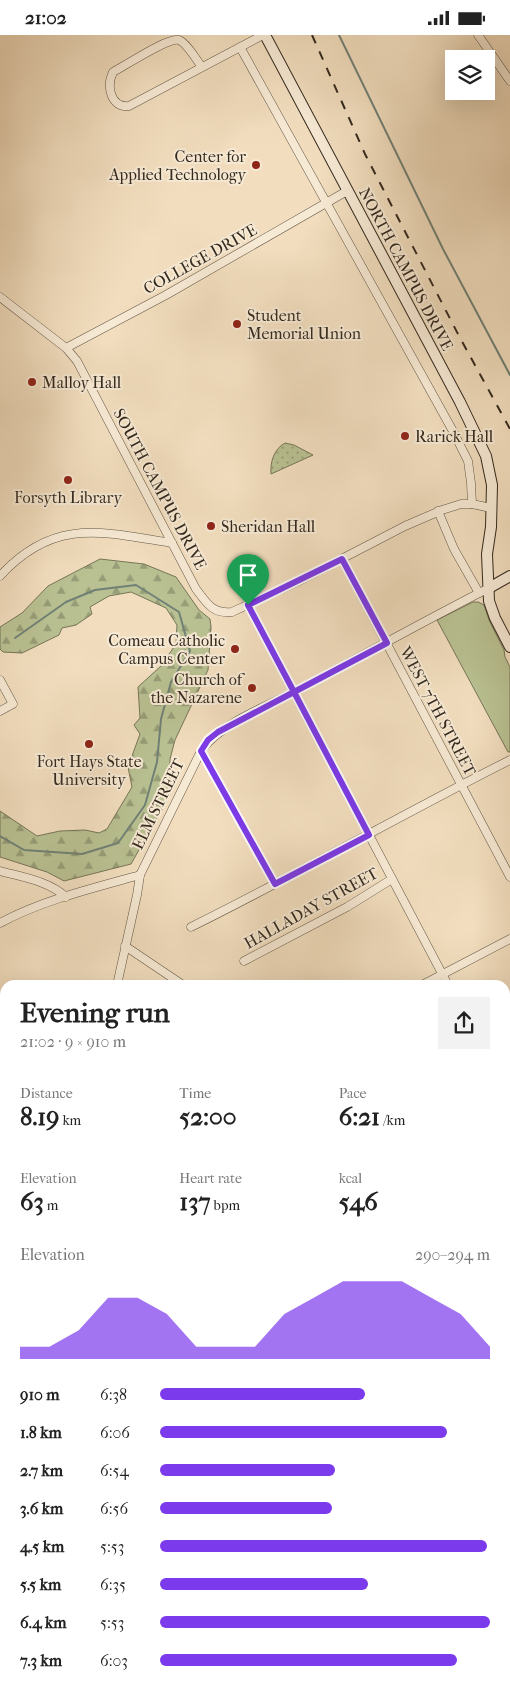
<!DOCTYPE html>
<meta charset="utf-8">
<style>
:root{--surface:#fff;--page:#f2f2f2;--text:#222;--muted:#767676;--accent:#7c3aed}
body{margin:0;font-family:"IM FELL French Canon",serif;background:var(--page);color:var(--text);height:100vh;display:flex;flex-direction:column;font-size:19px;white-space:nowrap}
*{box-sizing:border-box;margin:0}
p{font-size:16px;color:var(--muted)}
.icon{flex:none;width:28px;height:28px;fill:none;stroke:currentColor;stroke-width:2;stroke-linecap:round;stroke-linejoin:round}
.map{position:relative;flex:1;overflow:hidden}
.details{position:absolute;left:0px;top:945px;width:510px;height:705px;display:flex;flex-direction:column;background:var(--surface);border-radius:15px 15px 0 0;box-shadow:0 5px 20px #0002}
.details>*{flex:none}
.controls{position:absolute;left:445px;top:15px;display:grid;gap:10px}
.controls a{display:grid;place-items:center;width:50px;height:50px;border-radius:0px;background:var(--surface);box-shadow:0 5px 20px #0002;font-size:25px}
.pin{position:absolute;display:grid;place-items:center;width:42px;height:42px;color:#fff;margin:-51px -21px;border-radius:50% 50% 50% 0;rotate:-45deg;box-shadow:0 0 5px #0007}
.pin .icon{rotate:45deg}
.round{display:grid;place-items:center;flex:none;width:52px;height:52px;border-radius:0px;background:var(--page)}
.overview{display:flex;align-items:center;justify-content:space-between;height:85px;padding:0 20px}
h1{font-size:28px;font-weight:700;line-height:38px}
.metrics{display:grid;grid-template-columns:repeat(3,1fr);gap:8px;height:85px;padding:5px 20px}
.metrics div{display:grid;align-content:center}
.metrics b{font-size:25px;font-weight:700}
.metrics small{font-size:14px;font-weight:400}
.metrics p{font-size:14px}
.chart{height:140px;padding:10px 20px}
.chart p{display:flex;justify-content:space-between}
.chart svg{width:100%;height:90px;margin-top:5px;fill:var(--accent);opacity:.7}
ul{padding:0 20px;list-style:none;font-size:16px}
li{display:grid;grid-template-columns:80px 60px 1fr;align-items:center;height:38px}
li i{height:12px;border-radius:6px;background:var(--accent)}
.status{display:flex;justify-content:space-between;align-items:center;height:35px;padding:0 25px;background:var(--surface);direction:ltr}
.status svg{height:14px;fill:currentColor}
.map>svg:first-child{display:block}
.grass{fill:#b9c192;stroke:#767558}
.forest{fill:url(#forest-firs);stroke:#767558}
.park{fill:url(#park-dots);stroke:#767558}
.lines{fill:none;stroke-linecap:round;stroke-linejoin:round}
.stream{stroke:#718176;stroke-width:2}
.river{stroke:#9bbcb1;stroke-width:12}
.street-casing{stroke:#635646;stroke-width:9}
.secondary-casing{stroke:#33291e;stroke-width:12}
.street{stroke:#f7ead5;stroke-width:8}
.secondary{stroke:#f7ead5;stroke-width:10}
.rail{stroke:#33291e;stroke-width:2;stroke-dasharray:9 9;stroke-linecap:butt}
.route-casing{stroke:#fff;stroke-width:10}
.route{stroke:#7c3aed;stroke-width:6}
.poi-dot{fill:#8f2418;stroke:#f7ead5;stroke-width:2}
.labels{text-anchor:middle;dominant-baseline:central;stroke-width:4;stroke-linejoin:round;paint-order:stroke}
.poi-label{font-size:16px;fill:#33291e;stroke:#f7ead5;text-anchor:start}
.street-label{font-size:16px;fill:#33291e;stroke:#f7ead5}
</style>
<div class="status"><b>21:02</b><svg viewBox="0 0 49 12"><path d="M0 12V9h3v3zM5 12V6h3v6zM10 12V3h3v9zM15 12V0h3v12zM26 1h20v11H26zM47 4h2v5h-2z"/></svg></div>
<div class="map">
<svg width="510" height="1650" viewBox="0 0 510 1650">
<defs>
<pattern id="forest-firs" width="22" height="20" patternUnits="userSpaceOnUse" patternTransform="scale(1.25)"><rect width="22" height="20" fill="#b9c192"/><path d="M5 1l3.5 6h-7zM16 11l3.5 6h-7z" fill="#979d77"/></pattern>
<pattern id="park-dots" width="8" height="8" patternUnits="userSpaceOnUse" patternTransform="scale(1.25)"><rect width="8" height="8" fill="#b9c192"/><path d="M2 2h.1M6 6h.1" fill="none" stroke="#979d77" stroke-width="1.8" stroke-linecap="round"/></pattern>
</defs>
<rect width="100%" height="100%" fill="#f2debf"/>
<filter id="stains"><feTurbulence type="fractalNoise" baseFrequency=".004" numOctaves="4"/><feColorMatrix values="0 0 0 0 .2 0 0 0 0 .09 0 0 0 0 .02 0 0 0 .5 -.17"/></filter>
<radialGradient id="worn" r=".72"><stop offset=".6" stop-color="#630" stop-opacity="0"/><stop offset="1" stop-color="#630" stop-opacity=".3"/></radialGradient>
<!-- grass -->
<path class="grass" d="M473 567H478L484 570 489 585 504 615 505 622 510 632V717H508L437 585Z"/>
<!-- forest -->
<g class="forest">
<path d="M100 524 144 529 176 542 199 575 210 584 211 592 208 635 175 705 170 724V760L131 829 64 846 47 837 0 822V776L37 801 60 796 85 795 99 798 107 794 132 752 128 732 140 699 134 690 140 683 138 652 161 631 176 609 177 590 166 573 131 557 109 561 90 572 92 579 76 590 62 593 59 600 22 618 3 617 0 614V592L22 578 48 551Z"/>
<path d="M0 1407 5 1416V1518L0 1509Z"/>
</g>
<!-- park -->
<g class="park">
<path d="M285 408 294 410 313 420 271 439C270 427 274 414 285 408Z"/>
<path d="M0 1473 5 1482V1645H356L362 1650H0Z"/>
<path d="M505 1538 510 1547V1621L505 1623Z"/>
<path d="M394 1645H456L445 1650H397Z"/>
</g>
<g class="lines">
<!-- stream -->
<g class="stream">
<path d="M339 0 443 214 510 340"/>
<path d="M0 801 24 815 82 819 118 808 145 770 157 727 161 684 171 647 190 616 179 577 136 550 95 555 66 567 15 603"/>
</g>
<!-- river -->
<g class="river">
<path d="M0 1473 5 1482"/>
<path d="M248 1645 253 1650"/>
<path d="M41 1650 42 1645"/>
<path d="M150 1650 158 1645"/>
</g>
<defs>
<g id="street">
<path d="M478 0 510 46"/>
<path d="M240 12 454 398 468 426 471 448 472 469"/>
<path d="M202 32C197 26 187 8 179 5 168 2 125 31 113 37 106 52 111 73 129 71L263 0"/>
<path d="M0 262 66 313 77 326 196 554C207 568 212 579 232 577L297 547 405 491 442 475 461 469H472L491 473"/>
<path d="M66 313 166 260 347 156"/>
<path d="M438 476 454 514 479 558"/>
<path d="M342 524 510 842"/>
<path d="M0 541C54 482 102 497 172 508"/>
<path d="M248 570 448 950"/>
<path d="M0 645 13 669 0 676"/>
<path d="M201 716 275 849"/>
<path d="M0 836C22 842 49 846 66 862"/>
<path d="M0 888C43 865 93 853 140 840"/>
<path d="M191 892C298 839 403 779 510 725"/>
<path d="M125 911 183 950"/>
<path d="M244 926 347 872 392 844"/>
<path d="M117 950 137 860 140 840 201 716C221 687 273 669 304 652 365 619 426 585 489 553"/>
<path d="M422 950 510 904"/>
<path d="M505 1058 510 1068"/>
<path d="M505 1088 510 1085"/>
<path d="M505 1288 510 1298"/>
<path d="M505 1452 510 1450"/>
<path d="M505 1521 510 1531"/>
</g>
<g id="secondary">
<path d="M265 0 460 367 486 421 492 450 491 492 487 519 489 566 495 583 510 612"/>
<path d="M489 553 510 541"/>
<path d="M505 1271 510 1268"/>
<path d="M0 1536 5 1534"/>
</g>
</defs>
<!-- street casing -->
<use href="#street" class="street-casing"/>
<!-- secondary casing -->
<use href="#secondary" class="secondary-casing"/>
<!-- street -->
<use href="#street" class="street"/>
<!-- secondary -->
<use href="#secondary" class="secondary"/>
<!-- rail -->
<path class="rail" d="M312 0 365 119 459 301 510 394"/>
</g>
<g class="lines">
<defs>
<path id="route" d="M248 570 294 657 218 697 208 705 201 716 275 849 369 800 294 657 387 608 342 524 248 570"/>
</defs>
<!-- route casing -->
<use href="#route" class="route-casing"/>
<!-- route -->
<use href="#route" class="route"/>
</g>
<!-- markers -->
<g class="poi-dot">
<circle cx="256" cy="130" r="5"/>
<circle cx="237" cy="289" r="5"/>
<circle cx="32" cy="347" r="5"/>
<circle cx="405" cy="401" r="5"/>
<circle cx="68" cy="445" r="5"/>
<circle cx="211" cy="491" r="5"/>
<circle cx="235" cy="614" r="5"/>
<circle cx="252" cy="653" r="5"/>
<circle cx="89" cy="709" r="5"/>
</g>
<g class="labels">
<!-- poi labels -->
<g class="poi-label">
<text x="246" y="121" text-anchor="end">Center for<tspan x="246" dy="18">Applied Technology</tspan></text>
<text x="247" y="280">Student<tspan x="247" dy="18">Memorial Union</tspan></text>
<text x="42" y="347">Malloy Hall</text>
<text x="415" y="401">Rarick Hall</text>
<text x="68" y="462" text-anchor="middle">Forsyth Library</text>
<text x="221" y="491">Sheridan Hall</text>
<text x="225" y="605" text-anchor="end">Comeau Catholic<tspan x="225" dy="18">Campus Center</tspan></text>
<text x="242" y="644" text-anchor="end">Church of<tspan x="242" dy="18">the Nazarene</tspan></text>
<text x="89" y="726" text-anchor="middle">Fort Hays State<tspan x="89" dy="18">University</tspan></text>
</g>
<!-- street labels -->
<g class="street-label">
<text transform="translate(200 224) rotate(-29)">COLLEGE DRIVE</text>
<text transform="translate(406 234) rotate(62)">NORTH CAMPUS DRIVE</text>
<text transform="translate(160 454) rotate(62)">SOUTH CAMPUS DRIVE</text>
<text transform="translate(438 676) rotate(62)">WEST 7TH STREET</text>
<text transform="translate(158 769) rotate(-64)">ELM STREET</text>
<text transform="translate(311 873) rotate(-29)">HALLADAY STREET</text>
</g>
</g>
<rect width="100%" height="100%" filter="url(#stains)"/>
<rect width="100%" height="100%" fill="url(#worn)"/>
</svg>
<div class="controls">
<a><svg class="icon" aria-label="layers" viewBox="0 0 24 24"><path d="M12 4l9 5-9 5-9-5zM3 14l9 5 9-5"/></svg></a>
</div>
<div class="pin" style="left:248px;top:570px;background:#1e9e55"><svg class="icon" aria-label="arrive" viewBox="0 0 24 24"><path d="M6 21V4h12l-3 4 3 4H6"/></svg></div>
<section class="details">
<div class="overview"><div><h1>Evening run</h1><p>21:02 · 9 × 910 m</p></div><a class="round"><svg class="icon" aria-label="share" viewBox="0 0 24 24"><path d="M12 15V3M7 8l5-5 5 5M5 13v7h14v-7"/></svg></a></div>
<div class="metrics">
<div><p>Distance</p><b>8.19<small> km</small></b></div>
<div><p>Time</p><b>52:00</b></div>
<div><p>Pace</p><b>6:21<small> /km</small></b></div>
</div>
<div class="metrics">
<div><p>Elevation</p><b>63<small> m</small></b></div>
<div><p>Heart rate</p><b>137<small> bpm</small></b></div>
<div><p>kcal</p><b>546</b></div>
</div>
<div class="chart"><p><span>Elevation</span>290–294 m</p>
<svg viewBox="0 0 160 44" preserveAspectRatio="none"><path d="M0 44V38L10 38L20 30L30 14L40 14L50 22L60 38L70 38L80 38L90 22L100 14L110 6L120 6L130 6L140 14L150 22L160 38V44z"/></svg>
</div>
<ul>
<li><b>910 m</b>6:38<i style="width:62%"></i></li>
<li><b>1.8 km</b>6:06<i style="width:87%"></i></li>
<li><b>2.7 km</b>6:54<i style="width:53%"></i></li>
<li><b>3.6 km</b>6:56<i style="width:52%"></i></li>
<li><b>4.5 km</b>5:53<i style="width:99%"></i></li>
<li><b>5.5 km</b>6:35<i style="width:63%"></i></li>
<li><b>6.4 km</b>5:53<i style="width:100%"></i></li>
<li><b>7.3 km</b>6:03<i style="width:90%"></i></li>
</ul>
</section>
</div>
